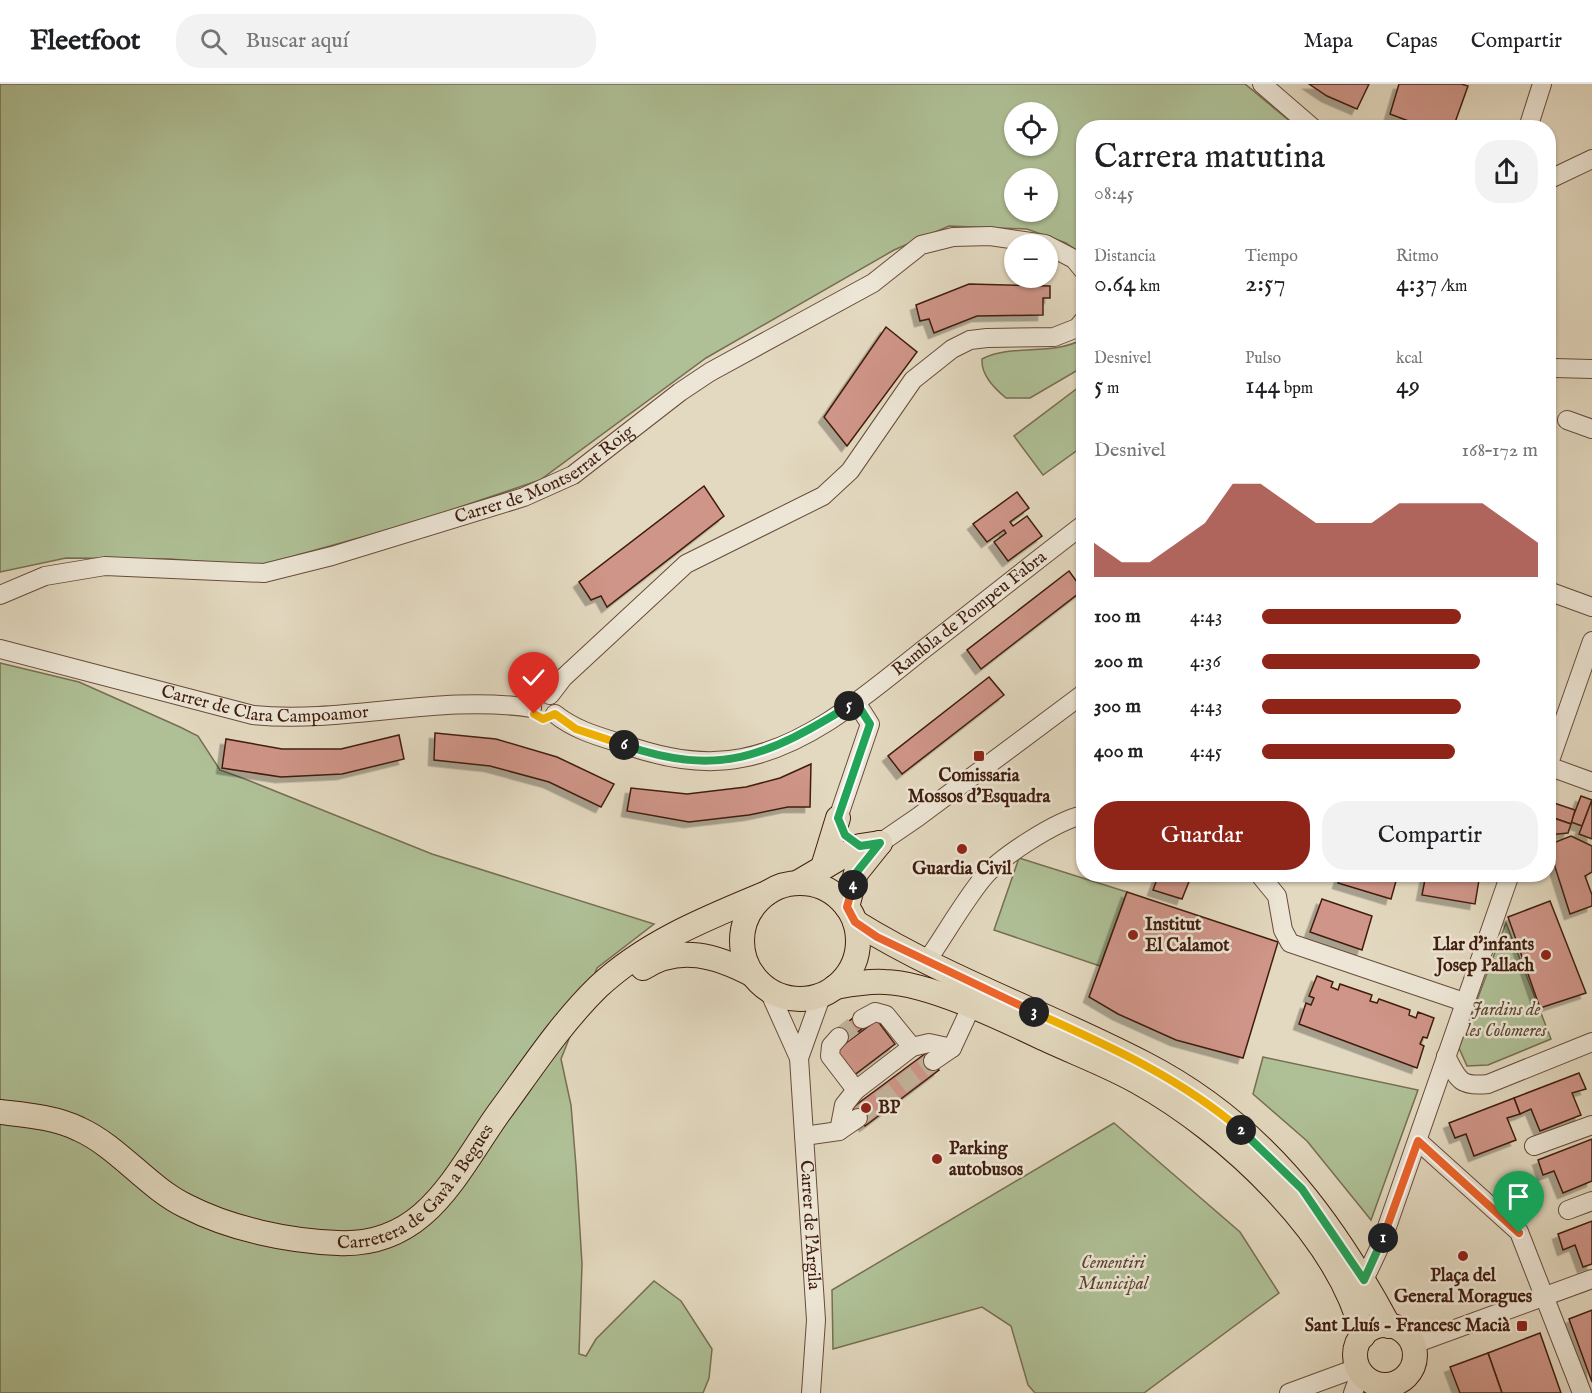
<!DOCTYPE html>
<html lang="es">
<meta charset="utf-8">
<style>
:root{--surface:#fff;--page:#f2f2f2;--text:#202124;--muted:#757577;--line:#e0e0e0;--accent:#8f2418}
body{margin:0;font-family:"IM FELL English",serif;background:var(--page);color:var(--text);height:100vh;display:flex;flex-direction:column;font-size:22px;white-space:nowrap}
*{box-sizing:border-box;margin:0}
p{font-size:20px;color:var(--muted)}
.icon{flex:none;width:33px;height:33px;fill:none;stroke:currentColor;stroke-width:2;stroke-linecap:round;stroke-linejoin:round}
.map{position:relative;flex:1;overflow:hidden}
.side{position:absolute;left:1076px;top:36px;width:480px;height:762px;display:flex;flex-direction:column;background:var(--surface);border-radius:24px;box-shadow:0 2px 4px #0004}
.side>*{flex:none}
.tools{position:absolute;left:1004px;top:18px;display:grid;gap:12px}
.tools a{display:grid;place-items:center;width:54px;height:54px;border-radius:50%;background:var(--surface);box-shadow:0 2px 4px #0004;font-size:30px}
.pin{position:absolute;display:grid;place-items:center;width:51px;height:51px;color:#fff;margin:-62px -26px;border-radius:50% 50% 50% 0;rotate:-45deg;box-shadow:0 0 6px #0007}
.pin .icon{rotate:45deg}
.km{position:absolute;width:30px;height:30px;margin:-15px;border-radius:50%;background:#222;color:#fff;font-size:16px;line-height:30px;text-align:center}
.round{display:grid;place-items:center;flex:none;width:63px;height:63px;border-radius:24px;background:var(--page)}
.summary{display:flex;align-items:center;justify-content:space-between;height:102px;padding:0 18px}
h1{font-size:33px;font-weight:600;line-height:45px}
.figures{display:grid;grid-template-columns:repeat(3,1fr);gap:9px;height:102px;padding:6px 18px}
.figures div{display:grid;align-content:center}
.figures b{font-size:26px;font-weight:600}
.figures small{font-size:16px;font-weight:400}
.figures p{font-size:16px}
.chart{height:168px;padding:12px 18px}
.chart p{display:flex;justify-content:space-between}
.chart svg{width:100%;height:108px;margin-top:6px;fill:var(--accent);opacity:.7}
.action{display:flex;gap:12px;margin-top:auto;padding:12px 18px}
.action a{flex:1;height:69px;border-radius:24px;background:var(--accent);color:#fff;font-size:24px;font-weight:600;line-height:69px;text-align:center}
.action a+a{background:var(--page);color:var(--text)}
ul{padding:0 18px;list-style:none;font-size:20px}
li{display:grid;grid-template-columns:96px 72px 1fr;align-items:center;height:45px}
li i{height:15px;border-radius:8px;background:var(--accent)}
header{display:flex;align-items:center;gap:36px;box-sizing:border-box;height:84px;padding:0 30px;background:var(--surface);border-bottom:2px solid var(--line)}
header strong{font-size:28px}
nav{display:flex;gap:33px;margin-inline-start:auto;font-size:21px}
.search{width:420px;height:54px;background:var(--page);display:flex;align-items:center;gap:15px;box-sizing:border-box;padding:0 21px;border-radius:24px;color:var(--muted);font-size:22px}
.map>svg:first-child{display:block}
.green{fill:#afc096;stroke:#786e52;stroke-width:1.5;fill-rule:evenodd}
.building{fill:#cf9588;stroke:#401d0e;stroke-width:1.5;filter:url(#shadow)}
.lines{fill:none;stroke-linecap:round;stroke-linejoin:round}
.minor-tunnel{stroke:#c2b39c;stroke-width:18;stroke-dasharray:18 9;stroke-linecap:butt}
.minor-casing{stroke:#694c3a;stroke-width:20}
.major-casing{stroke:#401d0e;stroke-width:26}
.minor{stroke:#ede6d6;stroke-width:18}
.major{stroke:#e3d9c0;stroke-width:24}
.split-1-casing{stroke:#fff;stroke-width:12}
.split-2-casing{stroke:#fff;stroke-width:12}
.split-3-casing{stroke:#fff;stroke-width:12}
.split-4-casing{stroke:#fff;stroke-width:12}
.split-5-casing{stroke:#fff;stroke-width:12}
.split-6-casing{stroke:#fff;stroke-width:12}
.split-7-casing{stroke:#fff;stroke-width:12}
.split-1{stroke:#f0652b;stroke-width:8}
.split-2{stroke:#22a559;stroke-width:8}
.split-3{stroke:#f5b400;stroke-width:8}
.split-4{stroke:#f0652b;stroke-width:8}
.split-5{stroke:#22a559;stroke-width:8}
.split-6{stroke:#22a559;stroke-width:8}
.split-7{stroke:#f5b400;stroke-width:8}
.poi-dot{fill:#8f2418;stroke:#ede6d6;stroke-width:2}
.labels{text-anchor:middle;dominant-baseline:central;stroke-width:5;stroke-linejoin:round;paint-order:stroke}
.street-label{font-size:18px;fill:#401d0e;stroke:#ede6d6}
.poi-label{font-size:18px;font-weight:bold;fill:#401d0e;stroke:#ede6d6}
.park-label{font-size:18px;font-style:italic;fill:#5c4630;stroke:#ede6d6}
</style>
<header>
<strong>Fleetfoot</strong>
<div class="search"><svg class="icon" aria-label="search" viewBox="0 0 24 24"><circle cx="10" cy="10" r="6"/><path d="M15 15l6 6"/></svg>Buscar aquí</div>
<nav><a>Mapa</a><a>Capas</a><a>Compartir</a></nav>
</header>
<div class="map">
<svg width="1592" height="1309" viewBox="0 0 1592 1309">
<defs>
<filter id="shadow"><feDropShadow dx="-5.5" dy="5.5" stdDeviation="0" flood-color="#0004"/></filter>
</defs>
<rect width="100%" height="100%" fill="#e3d9c0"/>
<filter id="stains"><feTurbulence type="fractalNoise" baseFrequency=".00333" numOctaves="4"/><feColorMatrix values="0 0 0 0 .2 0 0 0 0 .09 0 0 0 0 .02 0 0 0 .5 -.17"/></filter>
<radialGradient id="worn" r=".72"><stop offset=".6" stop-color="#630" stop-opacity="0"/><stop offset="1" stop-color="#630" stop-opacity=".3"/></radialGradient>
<!-- green -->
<g class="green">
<path d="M0 0H1245L1297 43 1083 44V171L1066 159 1027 145 949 142 894 166 706 274 540 396 416 438 258 482 170 475 66 474 0 488ZM1014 28H1047V62H1014ZM1014 94H1047V128H1014Z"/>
<path d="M1083 255V283L1030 314H1006C994 304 981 291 982 275 1013 259 1051 273 1083 255Z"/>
<path d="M1083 300V362L1043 391 1014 352Z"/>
<path d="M0 579 79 598 180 643 198 652 220 686 245 695 432 770 654 840 597 884 561 975 571 1021 576 1082 582 1180 579 1270 586 1272 596 1255 654 1197 681 1217 712 1265 709 1294 703 1309H0Z"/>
<path d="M1019 774 1127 808 1100 882 994 846Z"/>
<path d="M1506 839 1551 955 1488 981 1467 982 1459 964Z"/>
<path d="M1263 973 1418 1006 1371 1136 1307 1057 1253 1010Z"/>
<path d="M1114 1039 1240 1148 1279 1209 1144 1309H1035L1028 1301 1011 1242 982 1223 833 1265 832 1206Z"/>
</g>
<!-- building -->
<g class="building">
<path d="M1309 0H1369L1357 25 1327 12Z"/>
<path d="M1399 0H1461L1468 2 1453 44H1427L1390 30Z"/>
<path d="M969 200 1050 202V214H1043V231L977 232 934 249 929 235 920 237 916 221Z"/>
<path d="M886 243 917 268 847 362 824 333Z"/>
<path d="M704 402 724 432 607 523 601 512 591 516 579 498Z"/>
<path d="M1017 408 1029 424 1010 438 1013 442 1027 432 1042 452 1008 477 994 458 1006 449 1004 446 987 458 973 440Z"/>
<path d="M1069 487 1083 506 981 585 967 566Z"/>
<path d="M989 593 1004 611 902 690 888 672Z"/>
<path d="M435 649 496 655 557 673 614 700 601 723 549 698 490 682 434 676Z"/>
<path d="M399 651 404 675 342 690 281 693 222 684 226 655 282 665H341Z"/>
<path d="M811 680 810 723H788L749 731 689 738 627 727 631 704 687 710 746 703 780 694Z"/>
<path d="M1581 712 1592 716 1582 742 1571 738Z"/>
<path d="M1592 716V755L1579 750Z"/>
<path d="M1548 717 1575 726 1571 740 1548 732Z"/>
<path d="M1548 732 1571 740 1568 749 1548 751Z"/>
<path d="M1571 752 1592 762V788L1585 792 1592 811V822L1570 830 1548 761Z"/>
<path d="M1159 790H1192L1182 815 1153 806Z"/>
<path d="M1341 790H1398L1391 815 1338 799Z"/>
<path d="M1426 790H1480L1475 820 1422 811Z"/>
<path d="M1127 808 1278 858 1243 974 1176 956 1118 930 1089 913Z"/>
<path d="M1322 815 1372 832 1362 866 1310 848Z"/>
<path d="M1550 817 1586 909 1540 924 1508 833Z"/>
<path d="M1317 892 1333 898 1331 903 1338 906 1340 900 1372 911 1370 917 1377 919 1379 915 1410 926 1409 931 1416 934 1418 928 1434 934 1427 954 1423 953 1420 960 1424 962 1417 984 1299 940 1306 919 1311 921 1314 914 1309 912Z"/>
<path d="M858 930 867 941 843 959 835 948Z"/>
<path d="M877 936 895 960 853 992 834 968Z"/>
<path d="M926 969 939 986 865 1042 852 1024Z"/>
<path d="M1579 989 1586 1005 1572 1009 1581 1031 1540 1047 1531 1025 1520 1030 1514 1014Z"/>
<path d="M1514 1014 1520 1030 1507 1034 1516 1056 1474 1072 1466 1050 1455 1054 1449 1039Z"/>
<path d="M1592 1055V1097L1563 1109 1554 1087 1543 1091 1538 1076Z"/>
<path d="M1592 1137V1180L1583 1183 1575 1161 1563 1166 1558 1150Z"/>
<path d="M1592 1226V1298L1569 1235Z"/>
<path d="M1540 1249 1561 1309H1502L1488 1269Z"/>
<path d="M1488 1269 1502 1309H1460L1450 1283Z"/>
</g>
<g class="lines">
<!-- minor-tunnel -->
<g class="minor-tunnel">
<path d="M839 953 862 935"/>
<path d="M858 1034 933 977"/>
</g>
<defs>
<g id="minor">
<path d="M1262 0 1313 44"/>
<path d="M1528 44 1542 0"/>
<path d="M1548 96 1592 75"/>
<path d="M1047 161 1074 175 1083 186"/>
<path d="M1554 284 1592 285"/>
<path d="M1567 336 1592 345"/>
<path d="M1548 507 1592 523"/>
<path id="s1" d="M0 511 45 492 105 482 264 489 332 472 524 413 573 391 680 308 710 288 873 199 921 161 953 153 990 152 1045 160"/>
<path d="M1592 557 1548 682 1592 698"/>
<path id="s2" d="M0 565 253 631C346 640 438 610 532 624"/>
<path d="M550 611 563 594 686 480 823 412 850 387 913 296 952 265 970 256 987 254 1054 253 1077 244 1083 237"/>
<path id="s3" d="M555 630C576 647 601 653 626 661 663 674 703 682 742 674 811 661 871 607 924 565 977 524 1029 482 1083 441"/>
<path d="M838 734 870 640 856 618"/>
<path d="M880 759 918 733 1083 610"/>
<path d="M1259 790 1277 812 1283 846 1290 859 1464 918"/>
<path d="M926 878C945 851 962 820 983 794 1000 773 1056 737 1083 731"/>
<path id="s4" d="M768 905 799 974 816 1236 811 1309"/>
<path d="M839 953 831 962 830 972 856 1006 912 963 886 931 875 928 862 935"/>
<path d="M912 963 929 959 952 964"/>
<path d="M1446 972C1458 996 1460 1003 1488 1000L1592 958"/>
<path d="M799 974 822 910"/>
<path d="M933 977 952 964 971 923"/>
<path d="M839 1047 844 1021 856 1006"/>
<path d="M804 1052 839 1047 858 1034"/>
<path d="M1418 1057 1519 1148 1582 1309"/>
<path d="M1534 1062 1592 1041"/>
<path d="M1568 1126 1592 1117"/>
<path d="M1364 1196 1381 1160 1510 790"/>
<path d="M1414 1260 1592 1195"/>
<path d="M1289 1309 1357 1284"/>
<path d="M1353 1309 1360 1290"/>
</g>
<g id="major">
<path d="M823 783 838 734"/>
<circle cx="800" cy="857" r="58"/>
<path d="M797 799 860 762 880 759"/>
<path d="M847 823 856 789 880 759"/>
<path d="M855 838C947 895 1049 930 1145 980 1259 1039 1329 1130 1389 1242"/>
<path d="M643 884C679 860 717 872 753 891"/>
<path d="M835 903C852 900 868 897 885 898 928 899 1003 935 1043 954 1075 969 1108 981 1138 998 1226 1047 1339 1151 1363 1252"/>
<path id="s5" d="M0 1028C26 1031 55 1033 79 1045 119 1063 147 1103 186 1122 231 1145 287 1157 338 1159 425 1163 455 1091 498 1030 529 988 560 940 598 903 646 858 707 834 767 809"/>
<circle cx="1385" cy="1271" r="30"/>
</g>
</defs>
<!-- minor casing -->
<use href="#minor" class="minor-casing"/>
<!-- major casing -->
<use href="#major" class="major-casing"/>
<!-- minor -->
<use href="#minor" class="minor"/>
<!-- major -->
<use href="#major" class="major"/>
</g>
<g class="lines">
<defs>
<path id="split-1" d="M1383 1154 1418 1057 1519 1149"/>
<path id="split-2" d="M1241 1046 1302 1105 1364 1196 1383 1154"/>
<path id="split-3" d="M1034 928C1107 961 1179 993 1241 1046"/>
<path id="split-4" d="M853 801 847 823 855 838 877 853 1034 928"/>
<path id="split-5" d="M849 622 856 618 870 640 838 734 845 751 860 762 880 759 856 789 853 801"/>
<path id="split-6" d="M624 661C720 694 767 672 849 622"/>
<path id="split-7" d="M534 630 543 635 555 630 576 645 624 661"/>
</defs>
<!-- split-1 casing -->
<use href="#split-1" class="split-1-casing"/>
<!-- split-2 casing -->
<use href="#split-2" class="split-2-casing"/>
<!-- split-3 casing -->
<use href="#split-3" class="split-3-casing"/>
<!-- split-4 casing -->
<use href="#split-4" class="split-4-casing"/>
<!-- split-5 casing -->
<use href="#split-5" class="split-5-casing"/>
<!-- split-6 casing -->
<use href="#split-6" class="split-6-casing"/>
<!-- split-7 casing -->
<use href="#split-7" class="split-7-casing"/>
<!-- split-1 -->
<use href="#split-1" class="split-1"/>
<!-- split-2 -->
<use href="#split-2" class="split-2"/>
<!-- split-3 -->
<use href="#split-3" class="split-3"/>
<!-- split-4 -->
<use href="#split-4" class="split-4"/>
<!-- split-5 -->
<use href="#split-5" class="split-5"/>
<!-- split-6 -->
<use href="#split-6" class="split-6"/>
<!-- split-7 -->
<use href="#split-7" class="split-7"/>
</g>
<!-- markers -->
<g class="poi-dot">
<rect x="973" y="666" width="12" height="12" rx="3"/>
<circle cx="962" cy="765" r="6"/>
<circle cx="1133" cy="851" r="6"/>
<circle cx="1546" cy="871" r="6"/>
<circle cx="866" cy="1024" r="6"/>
<circle cx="937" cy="1075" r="6"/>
<circle cx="1463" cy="1172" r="6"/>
<rect x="1516" y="1236" width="12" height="12" rx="3"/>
</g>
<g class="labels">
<!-- street labels -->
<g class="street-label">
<text stroke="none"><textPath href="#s1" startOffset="568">Carrer de Montserrat Roig</textPath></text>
<text stroke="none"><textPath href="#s3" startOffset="468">Rambla de Pompeu Fabra</textPath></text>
<text stroke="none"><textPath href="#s2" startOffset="272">Carrer de Clara Campoamor</textPath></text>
<text stroke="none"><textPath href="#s5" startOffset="472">Carretera de Gavà a Begues</textPath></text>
<text stroke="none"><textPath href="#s4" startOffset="243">Carrer de l'Argila</textPath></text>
</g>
<!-- poi labels -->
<g class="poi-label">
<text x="979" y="692">Comissaria<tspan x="979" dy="21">Mossos d'Esquadra</tspan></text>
<text x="962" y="785">Guardia Civil</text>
<text x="1145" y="841" text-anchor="start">Institut<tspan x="1145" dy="21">El Calamot</tspan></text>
<text x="1534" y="861" text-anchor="end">Llar d'infants<tspan x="1534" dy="21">Josep Pallach</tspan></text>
<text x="878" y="1024" text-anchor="start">BP</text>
<text x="949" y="1065" text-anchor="start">Parking<tspan x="949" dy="21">autobusos</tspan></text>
<text x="1463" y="1192">Plaça del<tspan x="1463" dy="21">General Moragues</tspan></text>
<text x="1510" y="1242" text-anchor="end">Sant Lluís - Francesc Macià</text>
</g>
<!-- park labels -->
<g class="park-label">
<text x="1506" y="926">Jardins de<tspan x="1506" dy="21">les Colomeres</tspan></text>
<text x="1113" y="1179">Cementiri<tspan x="1113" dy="21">Municipal</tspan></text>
</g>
</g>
<rect width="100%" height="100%" filter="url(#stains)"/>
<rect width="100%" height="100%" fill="url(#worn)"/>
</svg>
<div class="tools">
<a><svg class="icon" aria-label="locate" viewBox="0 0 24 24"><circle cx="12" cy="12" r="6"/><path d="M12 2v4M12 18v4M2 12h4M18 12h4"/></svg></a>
<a>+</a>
<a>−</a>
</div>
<div class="pin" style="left:1519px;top:1149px;background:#1e9e55"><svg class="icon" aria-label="arrive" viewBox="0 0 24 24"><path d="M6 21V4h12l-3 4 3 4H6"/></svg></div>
<div class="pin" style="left:534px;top:630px;background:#d93025"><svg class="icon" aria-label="check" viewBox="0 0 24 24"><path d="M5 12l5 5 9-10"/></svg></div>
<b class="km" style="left:1383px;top:1154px">1</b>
<b class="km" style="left:1241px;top:1046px">2</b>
<b class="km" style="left:1034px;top:928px">3</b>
<b class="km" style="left:853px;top:801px">4</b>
<b class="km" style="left:849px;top:622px">5</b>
<b class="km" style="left:624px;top:661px">6</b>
<section class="side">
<div class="summary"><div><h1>Carrera matutina</h1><p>08:45</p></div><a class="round"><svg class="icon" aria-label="share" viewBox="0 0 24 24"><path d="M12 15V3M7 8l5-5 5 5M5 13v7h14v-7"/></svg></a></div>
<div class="figures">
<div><p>Distancia</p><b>0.64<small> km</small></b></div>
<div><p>Tiempo</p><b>2:57</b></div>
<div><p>Ritmo</p><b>4:37<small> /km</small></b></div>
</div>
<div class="figures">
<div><p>Desnivel</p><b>5<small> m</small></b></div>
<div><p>Pulso</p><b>144<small> bpm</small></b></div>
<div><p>kcal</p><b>49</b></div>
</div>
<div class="chart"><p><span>Desnivel</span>168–172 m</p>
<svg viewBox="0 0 160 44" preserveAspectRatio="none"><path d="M0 44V30L10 38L20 38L30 30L40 22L50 6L60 6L70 14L80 22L90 22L100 22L110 14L120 14L130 14L140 14L150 22L160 30V44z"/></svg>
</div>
<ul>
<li><b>100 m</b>4:43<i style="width:72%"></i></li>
<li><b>200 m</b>4:36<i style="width:79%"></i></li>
<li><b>300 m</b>4:43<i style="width:72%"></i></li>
<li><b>400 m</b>4:45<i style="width:70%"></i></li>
</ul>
<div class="action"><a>Guardar</a><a>Compartir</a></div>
</section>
</div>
